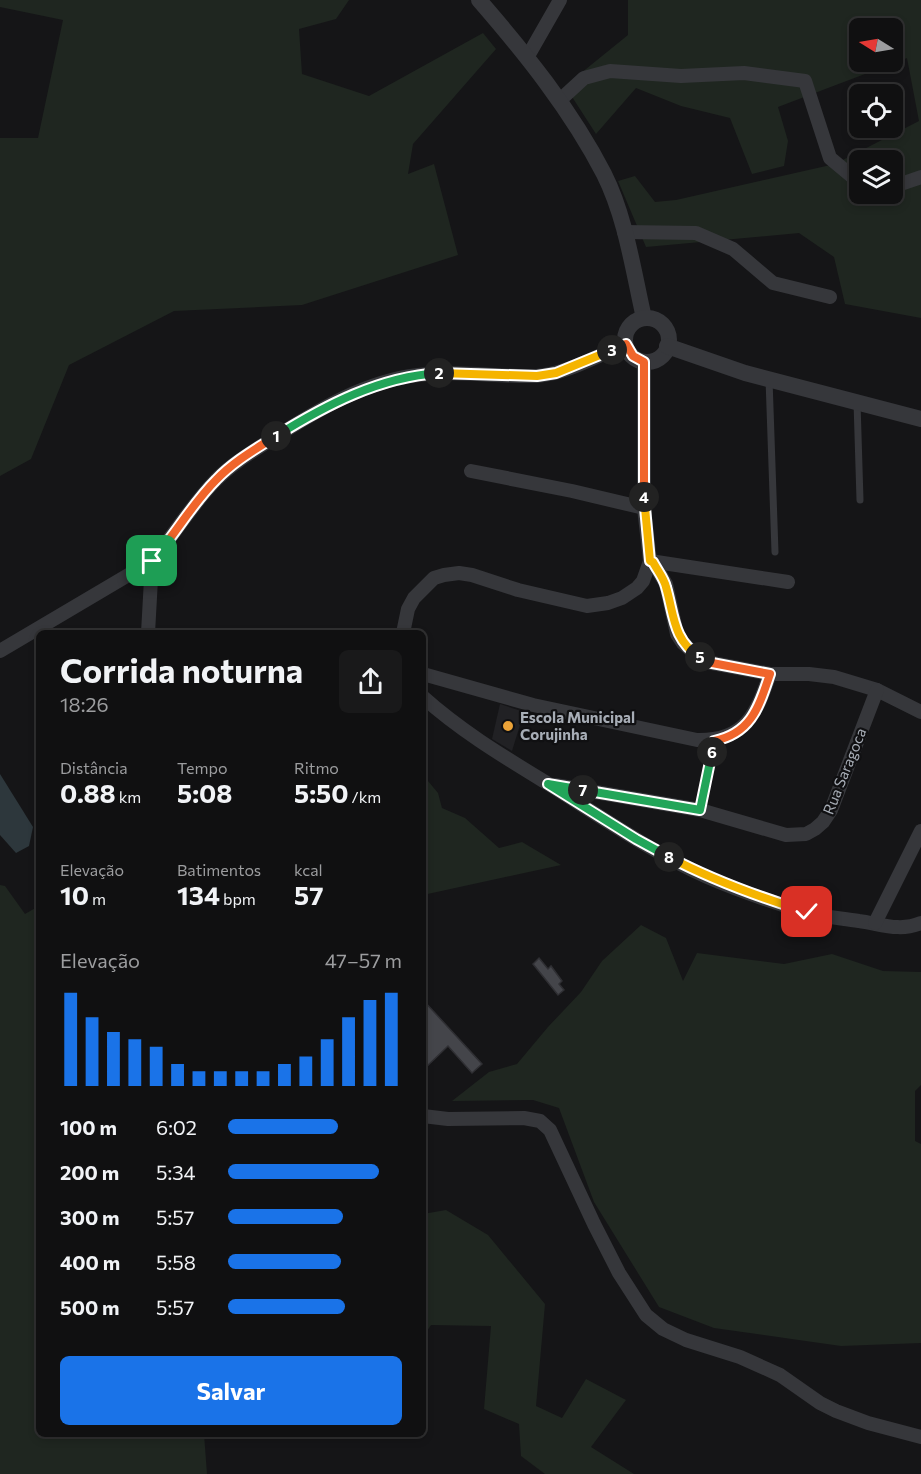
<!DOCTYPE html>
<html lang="pt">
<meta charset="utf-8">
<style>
:root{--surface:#101011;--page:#19191a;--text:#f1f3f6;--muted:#9c9d9f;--line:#303031;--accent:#1a73e8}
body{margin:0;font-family:Commissioner,sans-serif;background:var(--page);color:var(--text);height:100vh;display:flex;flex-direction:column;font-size:22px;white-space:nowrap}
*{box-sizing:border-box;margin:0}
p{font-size:20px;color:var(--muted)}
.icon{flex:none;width:33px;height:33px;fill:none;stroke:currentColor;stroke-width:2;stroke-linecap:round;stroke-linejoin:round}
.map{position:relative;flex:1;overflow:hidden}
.sheet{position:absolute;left:36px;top:630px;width:390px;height:807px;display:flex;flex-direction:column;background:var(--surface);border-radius:9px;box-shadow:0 3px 9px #0003,0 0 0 2px var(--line)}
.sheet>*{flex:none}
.needle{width:39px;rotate:281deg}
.buttons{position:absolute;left:849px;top:18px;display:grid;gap:12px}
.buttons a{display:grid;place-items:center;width:54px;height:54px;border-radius:9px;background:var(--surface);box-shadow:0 3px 9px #0003,0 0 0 2px var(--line);font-size:30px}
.pin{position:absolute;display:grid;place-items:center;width:51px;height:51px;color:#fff;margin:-26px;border-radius:12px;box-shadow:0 3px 9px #0006}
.km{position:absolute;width:30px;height:30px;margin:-15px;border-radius:50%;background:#222;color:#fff;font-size:16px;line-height:30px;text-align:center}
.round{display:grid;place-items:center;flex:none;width:63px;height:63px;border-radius:9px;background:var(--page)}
.head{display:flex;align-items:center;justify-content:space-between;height:102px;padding:0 24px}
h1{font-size:33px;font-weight:700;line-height:45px}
.stats{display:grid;grid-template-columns:repeat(3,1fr);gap:9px;height:102px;padding:6px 24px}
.stats div{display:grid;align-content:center}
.stats b{font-size:26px;font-weight:700}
.stats small{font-size:16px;font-weight:400}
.stats p{font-size:16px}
.chart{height:168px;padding:12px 24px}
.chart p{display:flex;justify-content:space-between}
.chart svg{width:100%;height:108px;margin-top:6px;stroke:var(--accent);stroke-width:6}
.action{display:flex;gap:12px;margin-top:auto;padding:12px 24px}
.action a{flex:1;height:69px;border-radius:9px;background:var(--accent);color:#fff;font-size:24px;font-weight:700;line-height:69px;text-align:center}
ul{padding:0 24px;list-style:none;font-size:20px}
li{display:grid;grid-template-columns:96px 72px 1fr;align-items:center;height:45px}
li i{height:15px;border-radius:8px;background:var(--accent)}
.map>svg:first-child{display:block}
.built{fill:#212124}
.green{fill:#1f2620;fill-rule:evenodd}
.water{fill:#2d373c}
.building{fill:#44454a;stroke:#2f2f33;stroke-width:1.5}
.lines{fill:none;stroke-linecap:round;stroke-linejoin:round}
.path{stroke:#3c3e42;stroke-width:2;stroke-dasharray:3 4.5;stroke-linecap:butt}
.service{stroke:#36373b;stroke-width:7}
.minor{stroke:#36373b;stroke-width:14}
.tertiary{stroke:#36373b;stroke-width:16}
.split-1-casing{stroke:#fff;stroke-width:12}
.split-2-casing{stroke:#fff;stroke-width:12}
.split-3-casing{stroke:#fff;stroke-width:12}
.split-4-casing{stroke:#fff;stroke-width:12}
.split-5-casing{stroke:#fff;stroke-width:12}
.split-6-casing{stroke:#fff;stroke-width:12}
.split-7-casing{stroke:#fff;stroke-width:12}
.split-8-casing{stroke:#fff;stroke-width:12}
.split-9-casing{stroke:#fff;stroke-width:12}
.split-1{stroke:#f0652b;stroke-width:8}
.split-2{stroke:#22a559;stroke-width:8}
.split-3{stroke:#f5b400;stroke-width:8}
.split-4{stroke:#f0652b;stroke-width:8}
.split-5{stroke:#f5b400;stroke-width:8}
.split-6{stroke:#f0652b;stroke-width:8}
.split-7{stroke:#22a559;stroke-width:8}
.split-8{stroke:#22a559;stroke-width:8}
.split-9{stroke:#f5b400;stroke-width:8}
.poi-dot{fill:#eca338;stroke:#101012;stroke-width:2}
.labels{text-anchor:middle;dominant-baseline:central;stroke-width:4.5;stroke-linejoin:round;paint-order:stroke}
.poi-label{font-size:15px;font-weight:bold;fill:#a7adb6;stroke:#101012;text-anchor:start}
.street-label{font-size:15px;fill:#a7adb6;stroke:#101012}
</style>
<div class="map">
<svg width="921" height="1474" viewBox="0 0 921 1474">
<rect width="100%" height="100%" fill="#151517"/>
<!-- built -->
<path class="built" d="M500 704 524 712 512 751 492 739Z"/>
<!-- green -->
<g class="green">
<path d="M0 0H349L336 19 299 29 302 74 369 96 483 33 496 49 413 144 408 174 434 164 458 255 302 305 174 311 69 365 31 459 0 476V138H38L63 20 0 7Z"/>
<path d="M628 0H921V318L845 304 834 257 799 233 646 247 618 181 635 176 655 202 676 200 835 164 919 121 907 58 778 107 788 141 784 166 752 174 730 118 681 106 636 88 596 134 565 86 628 35ZM860 28H892V62H860ZM860 160H892V194H860Z"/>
<path d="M423 775 438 793 442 808 465 818 499 848 522 842 561 865 423 895Z"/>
<path d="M0 885 5 886 25 914 39 906V1434H204L207 1474H0Z"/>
<path d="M641 925 666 938 683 981 697 953 784 964 832 954 883 971 921 972V1085L915 1091V1141L921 1144V1343L841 1346 714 1328 659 1307 594 1202 559 1108 533 1100 452 1101 489 1072 517 1064 548 1027 581 992 602 961Z"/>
<path d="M446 1210 488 1235 545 1304 536 1406 562 1418 586 1379 626 1400 591 1447 634 1474H545L521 1456 519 1424 484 1409 491 1326 431 1325 423 1337V1214Z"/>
</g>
<!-- water -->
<path class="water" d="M0 774 33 827 29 846 16 853 0 835Z"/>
<!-- building -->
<g class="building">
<path d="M539 958 548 969 551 966 562 981 559 984 564 990 558 995 533 964Z"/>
<path d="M423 1000 482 1064 472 1073 448 1046 423 1070Z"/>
</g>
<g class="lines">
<!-- path -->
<path class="path" d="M702 798 712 751"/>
<!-- service -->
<g class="service">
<path d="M769 379 775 552"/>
<path d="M857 402 860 500"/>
</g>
<!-- minor -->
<g class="minor">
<path d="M528 56 560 0"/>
<path d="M559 101 584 78 610 71 681 76 744 73 805 81 830 158 860 183"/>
<path d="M892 187 921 177"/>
<path d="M624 232 696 233 733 249 773 283 830 297"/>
<path d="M471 471 572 491 644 508"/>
<path d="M650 561 788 582"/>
<path d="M653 562 666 584 677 634 683 643 695 654 707 662 770 674H809L834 677 877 690 921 712"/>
<path d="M148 633 152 561"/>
<path d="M403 633 408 609 414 598 434 578 444 575 459 573 472 575 518 590 587 606 608 603 622 598 637 588 643 581 650 561 644 508V362"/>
<path d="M0 651 152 561C174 535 191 506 214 482 231 464 252 452 272 439 316 411 365 381 418 375 457 370 497 377 536 376 567 374 598 355 626 344"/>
<path d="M423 674 533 705 697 740C746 741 756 714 770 674"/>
<path d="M423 697C462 732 506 758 550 785 601 817 652 852 707 877 739 891 772 902 805 912 822 917 841 918 859 921 881 924 900 932 921 923"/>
<path d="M555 785 700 810 786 835 806 834 815 829 823 822 831 810 877 690"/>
<path d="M875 923 921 831"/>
<path d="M423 1116 448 1119 524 1118 540 1121 550 1130 594 1224 619 1273 646 1315 663 1329 686 1340 740 1357 780 1375 820 1403 836 1411 868 1423 921 1437"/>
</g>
<!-- tertiary -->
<g class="tertiary">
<path d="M479 0C525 53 571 110 604 174 626 218 633 270 644 318"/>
<circle cx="647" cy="340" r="22"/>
<path d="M667 346 745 373 921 419"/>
</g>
</g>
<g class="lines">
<defs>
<path id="split-1" d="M152 561C175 535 191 505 216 480 233 462 254 450 276 436"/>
<path id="split-2" d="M276 436C326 405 379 377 439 373"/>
<path id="split-3" d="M439 373 537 376 556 373 612 350"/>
<path id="split-4" d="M612 350 626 344 633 356 644 362V497"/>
<path id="split-5" d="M644 497 650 561 653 562C657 570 664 578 666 587 674 614 673 641 700 657"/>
<path id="split-6" d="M700 657 707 662 770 674C759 706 752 733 714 741L712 752"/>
<path id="split-7" d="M583 790 700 810 712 752"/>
<path id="split-8" d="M583 790 548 784 636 839 669 857"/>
<path id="split-9" d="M669 857C714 881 759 897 807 912"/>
</defs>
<!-- split-1 casing -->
<use href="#split-1" class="split-1-casing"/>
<!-- split-2 casing -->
<use href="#split-2" class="split-2-casing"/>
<!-- split-3 casing -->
<use href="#split-3" class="split-3-casing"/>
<!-- split-4 casing -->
<use href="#split-4" class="split-4-casing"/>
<!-- split-5 casing -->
<use href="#split-5" class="split-5-casing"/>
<!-- split-6 casing -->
<use href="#split-6" class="split-6-casing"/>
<!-- split-7 casing -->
<use href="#split-7" class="split-7-casing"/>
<!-- split-8 casing -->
<use href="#split-8" class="split-8-casing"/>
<!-- split-9 casing -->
<use href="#split-9" class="split-9-casing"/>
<!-- split-1 -->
<use href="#split-1" class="split-1"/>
<!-- split-2 -->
<use href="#split-2" class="split-2"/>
<!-- split-3 -->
<use href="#split-3" class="split-3"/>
<!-- split-4 -->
<use href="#split-4" class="split-4"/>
<!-- split-5 -->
<use href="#split-5" class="split-5"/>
<!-- split-6 -->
<use href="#split-6" class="split-6"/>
<!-- split-7 -->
<use href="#split-7" class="split-7"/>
<!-- split-8 -->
<use href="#split-8" class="split-8"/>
<!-- split-9 -->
<use href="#split-9" class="split-9"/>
</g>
<!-- markers -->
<circle class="poi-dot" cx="508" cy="726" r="6"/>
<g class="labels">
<!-- poi labels -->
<g class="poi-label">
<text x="520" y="717">Escola Municipal<tspan x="520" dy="17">Corujinha</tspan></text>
</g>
<!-- street labels -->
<g class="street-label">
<text transform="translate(844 771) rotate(-68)">Rua Saragoca</text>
</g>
</g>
</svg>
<div class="buttons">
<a><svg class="needle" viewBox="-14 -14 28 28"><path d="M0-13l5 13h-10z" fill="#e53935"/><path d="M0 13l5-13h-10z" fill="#9c9d9f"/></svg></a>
<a><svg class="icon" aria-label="locate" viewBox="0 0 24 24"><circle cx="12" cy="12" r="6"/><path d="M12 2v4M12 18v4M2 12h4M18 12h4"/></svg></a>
<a><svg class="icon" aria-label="layers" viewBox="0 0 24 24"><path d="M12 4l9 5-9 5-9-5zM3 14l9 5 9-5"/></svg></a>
</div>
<div class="pin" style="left:152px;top:561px;background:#1e9e55"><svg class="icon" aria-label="arrive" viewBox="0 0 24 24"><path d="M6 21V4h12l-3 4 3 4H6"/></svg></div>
<div class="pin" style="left:807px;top:912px;background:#d93025"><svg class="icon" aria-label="check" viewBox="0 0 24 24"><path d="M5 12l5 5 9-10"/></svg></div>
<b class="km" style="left:276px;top:436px">1</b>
<b class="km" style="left:439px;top:373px">2</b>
<b class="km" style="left:612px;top:350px">3</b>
<b class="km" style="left:644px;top:497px">4</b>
<b class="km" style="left:700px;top:657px">5</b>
<b class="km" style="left:712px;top:752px">6</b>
<b class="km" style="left:583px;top:790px">7</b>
<b class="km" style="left:669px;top:857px">8</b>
<section class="sheet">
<div class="head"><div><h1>Corrida noturna</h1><p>18:26</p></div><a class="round"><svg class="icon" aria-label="share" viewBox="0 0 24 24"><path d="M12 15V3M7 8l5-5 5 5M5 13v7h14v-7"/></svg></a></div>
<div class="stats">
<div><p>Distância</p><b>0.88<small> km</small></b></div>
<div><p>Tempo</p><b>5:08</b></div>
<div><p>Ritmo</p><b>5:50<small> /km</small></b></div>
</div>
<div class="stats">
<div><p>Elevação</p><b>10<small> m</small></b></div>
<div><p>Batimentos</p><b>134<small> bpm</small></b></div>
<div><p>kcal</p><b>57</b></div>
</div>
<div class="chart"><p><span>Elevação</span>47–57 m</p>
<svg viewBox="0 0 160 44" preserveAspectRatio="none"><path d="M5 44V6M15 44V16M25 44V22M35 44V25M45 44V28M55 44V35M65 44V38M75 44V38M85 44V38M95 44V38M105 44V35M115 44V32M125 44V25M135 44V16M145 44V9M155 44V6"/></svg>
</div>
<ul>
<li><b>100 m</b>6:02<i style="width:63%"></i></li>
<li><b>200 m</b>5:34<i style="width:87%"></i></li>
<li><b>300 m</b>5:57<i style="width:66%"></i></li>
<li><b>400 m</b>5:58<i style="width:65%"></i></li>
<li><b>500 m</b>5:57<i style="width:67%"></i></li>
</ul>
<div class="action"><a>Salvar</a></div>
</section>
</div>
